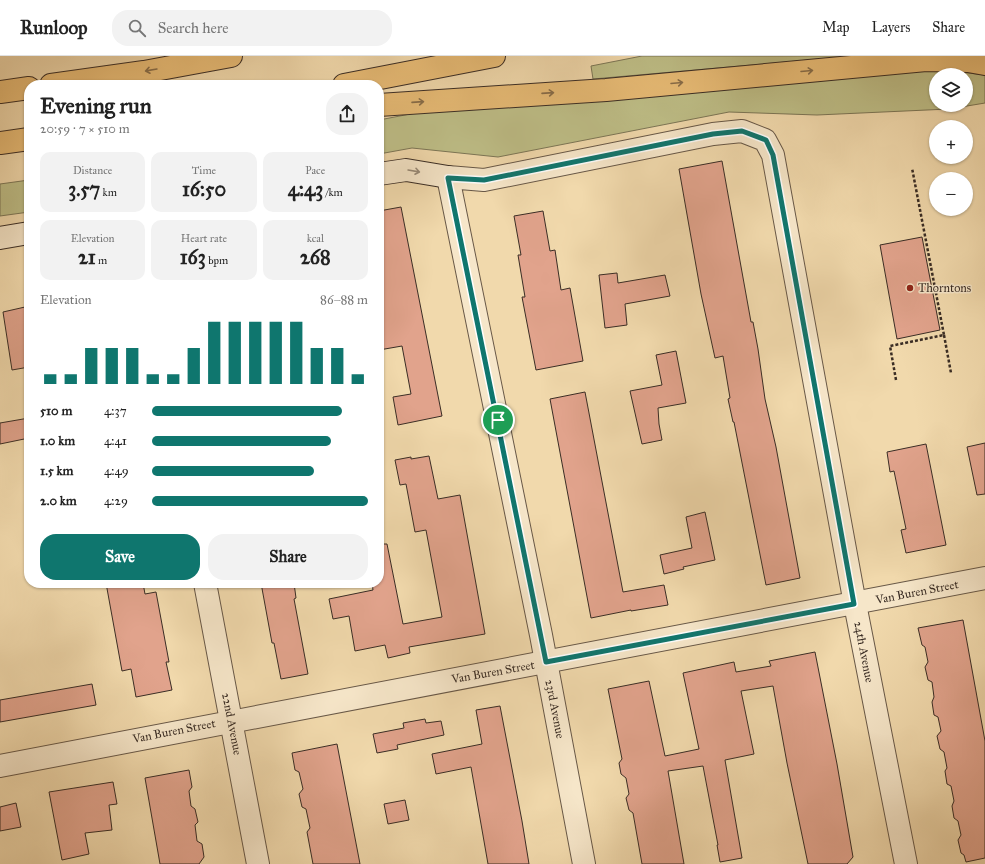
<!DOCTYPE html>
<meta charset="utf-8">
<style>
:root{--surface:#fff;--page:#f2f2f2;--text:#222;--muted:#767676;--line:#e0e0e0;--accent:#0f766e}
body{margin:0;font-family:"IM FELL Great Primer",serif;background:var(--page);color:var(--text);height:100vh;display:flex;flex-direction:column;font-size:15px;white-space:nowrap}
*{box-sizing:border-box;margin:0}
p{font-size:13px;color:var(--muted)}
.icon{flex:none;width:22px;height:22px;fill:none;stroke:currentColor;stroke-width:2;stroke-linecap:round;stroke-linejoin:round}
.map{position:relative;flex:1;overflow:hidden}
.panel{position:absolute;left:24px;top:24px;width:360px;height:508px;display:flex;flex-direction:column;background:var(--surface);border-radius:16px;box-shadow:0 1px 3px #0004}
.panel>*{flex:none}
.fabs{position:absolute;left:929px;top:12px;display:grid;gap:8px}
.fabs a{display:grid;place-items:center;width:44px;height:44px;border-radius:50%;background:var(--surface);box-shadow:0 1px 3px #0004;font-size:20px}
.pin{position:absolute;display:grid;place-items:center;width:34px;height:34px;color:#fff;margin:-17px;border:2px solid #fff;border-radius:50%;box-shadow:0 1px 4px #0007}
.round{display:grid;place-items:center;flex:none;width:42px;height:42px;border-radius:16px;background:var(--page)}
.headline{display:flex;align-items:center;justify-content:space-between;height:68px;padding:0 16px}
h1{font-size:22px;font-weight:700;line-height:30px}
.metrics{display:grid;grid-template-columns:repeat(3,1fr);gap:6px;height:68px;padding:4px 16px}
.metrics div{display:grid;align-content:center;border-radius:10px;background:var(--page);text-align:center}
.metrics b{font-size:20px;font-weight:700}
.metrics small{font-size:11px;font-weight:400}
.metrics p{font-size:11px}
.chart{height:112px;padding:8px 16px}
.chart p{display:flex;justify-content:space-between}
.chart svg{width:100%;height:72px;margin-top:4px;stroke:var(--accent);stroke-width:6}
.action{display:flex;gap:8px;margin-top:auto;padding:8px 16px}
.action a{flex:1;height:46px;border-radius:16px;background:var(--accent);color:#fff;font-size:16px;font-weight:700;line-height:46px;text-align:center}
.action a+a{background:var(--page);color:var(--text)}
ul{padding:0 16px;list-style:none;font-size:13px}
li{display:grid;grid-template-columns:64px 48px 1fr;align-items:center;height:30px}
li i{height:10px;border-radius:5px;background:var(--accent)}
header{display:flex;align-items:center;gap:24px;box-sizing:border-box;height:56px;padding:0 20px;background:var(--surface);border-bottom:1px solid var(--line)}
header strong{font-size:19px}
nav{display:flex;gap:22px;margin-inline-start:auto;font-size:14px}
.search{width:280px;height:36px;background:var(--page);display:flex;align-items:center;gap:10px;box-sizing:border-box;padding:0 14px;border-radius:16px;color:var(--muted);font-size:15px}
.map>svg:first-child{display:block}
.green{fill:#bebe87;stroke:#7c7656;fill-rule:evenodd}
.building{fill:#e1a38c;stroke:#3a2d25}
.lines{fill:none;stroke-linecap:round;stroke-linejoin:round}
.street-casing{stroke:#685847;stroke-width:24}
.secondary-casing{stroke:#3a2d25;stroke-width:24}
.highway-casing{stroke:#3a2d25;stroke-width:24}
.path{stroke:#3a2d25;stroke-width:2.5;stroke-dasharray:3 2;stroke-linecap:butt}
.street{stroke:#f6e6c9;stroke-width:22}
.secondary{stroke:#f6e6c9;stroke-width:22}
.highway{stroke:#e8bc76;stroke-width:22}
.oneway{stroke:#886d49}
.oneway2{stroke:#988a77}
.route-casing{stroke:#fff;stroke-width:8}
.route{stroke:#0f766e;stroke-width:5}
.poi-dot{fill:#8f2418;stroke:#f6e6c9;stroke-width:1.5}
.labels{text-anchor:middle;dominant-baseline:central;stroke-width:3;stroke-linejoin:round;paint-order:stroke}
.poi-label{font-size:12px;fill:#3a2d25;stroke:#f6e6c9;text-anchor:start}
.street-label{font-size:12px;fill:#3a2d25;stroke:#f6e6c9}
</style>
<header>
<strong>Runloop</strong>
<div class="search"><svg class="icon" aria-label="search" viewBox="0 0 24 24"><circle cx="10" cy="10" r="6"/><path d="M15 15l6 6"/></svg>Search here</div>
<nav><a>Map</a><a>Layers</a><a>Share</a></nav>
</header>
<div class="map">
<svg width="985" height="808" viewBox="0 0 985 808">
<rect width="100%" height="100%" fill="#f1d9ac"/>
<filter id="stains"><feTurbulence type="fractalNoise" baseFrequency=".005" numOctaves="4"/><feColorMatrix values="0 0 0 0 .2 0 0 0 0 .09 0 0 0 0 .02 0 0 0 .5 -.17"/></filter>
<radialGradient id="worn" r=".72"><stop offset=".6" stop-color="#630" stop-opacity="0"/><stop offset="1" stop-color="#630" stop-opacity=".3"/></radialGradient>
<!-- green -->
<g class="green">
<path d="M642 0H854L593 23 591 10Z"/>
<path d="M935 13 985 19V47L949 53 817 59 729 56 498 101 412 92 379 98V64L431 54ZM936 19H966V49H936Z"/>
<path d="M29 124V156L0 160V128Z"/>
</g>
<!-- building -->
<g class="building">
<path d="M722 105 751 266H753L758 293 765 343 776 391 800 522 766 529 734 366H733L728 343 730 342 723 300 715 302 701 238 679 113Z"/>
<path d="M401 151 442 360 398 369 393 341 411 338 402 290 379 294V266L382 265 379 248V155Z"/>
<path d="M543 155 550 195 555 194 561 234 570 232 583 305 536 314 522 241H525L518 199H521L514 160Z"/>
<path d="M922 181 940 274 897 283 880 189Z"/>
<path d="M617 217 618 227 665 219 670 240 625 248 627 269 605 272 599 219Z"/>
<path d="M25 251 29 272V311L12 314 3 256Z"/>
<path d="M676 295 686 347 658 352 659 368 662 384 642 388 630 335 662 329 656 299Z"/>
<path d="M585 336 623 536 664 529 668 549 631 555V554L591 562 550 343Z"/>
<path d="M29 362V382L0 388V367Z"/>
<path d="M985 387V438L977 439 967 391Z"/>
<path d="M926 388 946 489 906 497 901 474 906 473 894 415 890 416 887 396Z"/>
<path d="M429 400 438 443 460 439 485 578 409 591 410 597 388 602 385 589 355 595 349 560 333 563 329 543 373 534 372 527H379V488H387L403 568 442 561 426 474 415 476 406 428 400 429 395 404 411 401V403Z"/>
<path d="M705 456 715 504 683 511 684 513 664 518 660 499 692 492 686 461Z"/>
<path d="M106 527H143L145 538 156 536 169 606H166L172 634 136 641 131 613 122 615Z"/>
<path d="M261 527H294L296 542 294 543 308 618 281 623 274 587H272Z"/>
<path d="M963 564 985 685V802L966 806 964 799 961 797 958 784 961 779 958 765 954 762 952 750 954 745 951 730 947 728 945 715 947 712 944 696 940 693 937 680 941 675 938 661 934 659 932 646 934 641 932 626 928 624 925 611 928 606 925 591 922 589 918 572Z"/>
<path d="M815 596 837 708 853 801 847 808H808L787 707 773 630 741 635 754 698 725 704 742 802 720 806 717 789H718L703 710 668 715 684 808H642L633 757 629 754 626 742 629 738 626 722 621 718 619 707 622 703 608 633 649 625 665 700 699 693 683 617 734 606 736 616 771 610 769 605Z"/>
<path d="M92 628 96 649 0 666V644Z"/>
<path d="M500 650 522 765 529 808H488L471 711 436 718 432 698 482 688 476 654Z"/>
<path d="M425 663 426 667 441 665 444 679 397 689 398 693 377 697 373 678 404 672 403 667Z"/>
<path d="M337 688 360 808H313L307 776 310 772 306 753 302 751 299 738 303 733 299 716 295 714 292 697Z"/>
<path d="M189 714 192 731 189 735 191 750 195 753 198 766 195 769 197 785 202 788 204 801 199 808H160L145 722Z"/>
<path d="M113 726 117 748 109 749 112 774 85 777 89 798 62 804 49 736Z"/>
<path d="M405 744 409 764 388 768 384 748Z"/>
<path d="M16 747 21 771 0 775V751Z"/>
</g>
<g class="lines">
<defs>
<g id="street">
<path d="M205 527 258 808"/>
<path d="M0 710C328 645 657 586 985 522"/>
<path d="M584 808 541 579 448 121 484 124 713 78 742 75 765 84 773 99 855 548 906 808"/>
</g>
<g id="secondary">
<path d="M379 118 406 114 448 121"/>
<path d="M0 182 29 177"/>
</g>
<g id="highway">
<path d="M51 29 144 16 231 0"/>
<path d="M344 29 494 0"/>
<path d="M0 36 29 32"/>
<path d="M379 49 606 34 926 4 968 5 985 8"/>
<path d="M0 87 29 83"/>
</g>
</defs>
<!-- street casing -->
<use href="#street" class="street-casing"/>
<!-- secondary casing -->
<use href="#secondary" class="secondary-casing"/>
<!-- highway casing -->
<use href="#highway" class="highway-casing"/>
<!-- path -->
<g class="path">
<path d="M944 279 951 317"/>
<path d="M896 324 890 290 944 279 912 112"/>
</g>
<!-- street -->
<use href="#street" class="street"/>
<!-- secondary -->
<use href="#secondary" class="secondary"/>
<!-- highway -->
<use href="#highway" class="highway"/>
</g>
<!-- one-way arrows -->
<defs><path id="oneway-shaft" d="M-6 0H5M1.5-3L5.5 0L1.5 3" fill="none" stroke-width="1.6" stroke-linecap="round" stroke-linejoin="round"/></defs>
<g class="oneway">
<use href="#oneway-shaft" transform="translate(151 14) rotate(170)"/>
<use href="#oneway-shaft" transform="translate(807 15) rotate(-5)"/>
<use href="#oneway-shaft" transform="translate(677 27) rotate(-5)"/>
<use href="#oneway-shaft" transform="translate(548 37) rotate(-4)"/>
<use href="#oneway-shaft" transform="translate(418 46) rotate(-4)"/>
</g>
<use class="oneway2" href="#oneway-shaft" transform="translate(414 115) rotate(10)"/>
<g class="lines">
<defs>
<path id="route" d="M742 75 766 84 773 99 854 548 546 606 448 122 484 124 713 78Z"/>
</defs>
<!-- route casing -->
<use href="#route" class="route-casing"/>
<!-- route -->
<use href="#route" class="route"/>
</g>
<!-- markers -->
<circle class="poi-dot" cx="910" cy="232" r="4"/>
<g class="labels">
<!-- poi labels -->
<g class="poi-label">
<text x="918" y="232">Thorntons</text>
</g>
<!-- street labels -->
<g class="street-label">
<text transform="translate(917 536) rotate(-11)">Van Buren Street</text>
<text transform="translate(864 596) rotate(79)">24th Avenue</text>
<text transform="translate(493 616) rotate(-10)">Van Buren Street</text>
<text transform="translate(555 653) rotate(79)">23rd Avenue</text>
<text transform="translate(232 668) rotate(79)">22nd Avenue</text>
<text transform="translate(174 675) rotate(-11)">Van Buren Street</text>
</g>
</g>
<rect width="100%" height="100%" filter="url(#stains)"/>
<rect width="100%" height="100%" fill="url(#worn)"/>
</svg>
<div class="fabs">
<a><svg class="icon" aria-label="layers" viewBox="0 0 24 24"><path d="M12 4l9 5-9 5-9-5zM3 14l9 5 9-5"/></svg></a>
<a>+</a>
<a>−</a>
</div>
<div class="pin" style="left:498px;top:364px;background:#1e9e55"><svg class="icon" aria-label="arrive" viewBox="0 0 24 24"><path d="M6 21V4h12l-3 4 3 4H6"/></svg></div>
<section class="panel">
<div class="headline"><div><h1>Evening run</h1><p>20:59 · 7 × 510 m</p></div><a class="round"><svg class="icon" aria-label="share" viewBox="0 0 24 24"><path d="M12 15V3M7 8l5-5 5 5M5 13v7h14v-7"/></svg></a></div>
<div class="metrics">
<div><p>Distance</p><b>3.57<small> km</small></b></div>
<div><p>Time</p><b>16:50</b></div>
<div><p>Pace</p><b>4:43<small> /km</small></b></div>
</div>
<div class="metrics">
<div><p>Elevation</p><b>21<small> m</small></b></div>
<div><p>Heart rate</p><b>163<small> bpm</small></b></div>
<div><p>kcal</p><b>268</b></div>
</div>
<div class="chart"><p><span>Elevation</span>86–88 m</p>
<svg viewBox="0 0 160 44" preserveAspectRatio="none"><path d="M5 44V38M15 44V38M25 44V22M35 44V22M45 44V22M55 44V38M65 44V38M75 44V22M85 44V6M95 44V6M105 44V6M115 44V6M125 44V6M135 44V22M145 44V22M155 44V38"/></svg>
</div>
<ul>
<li><b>510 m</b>4:37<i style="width:88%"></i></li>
<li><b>1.0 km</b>4:41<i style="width:83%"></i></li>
<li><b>1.5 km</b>4:49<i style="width:75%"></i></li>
<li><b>2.0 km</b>4:29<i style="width:100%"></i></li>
</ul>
<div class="action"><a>Save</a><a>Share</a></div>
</section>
</div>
